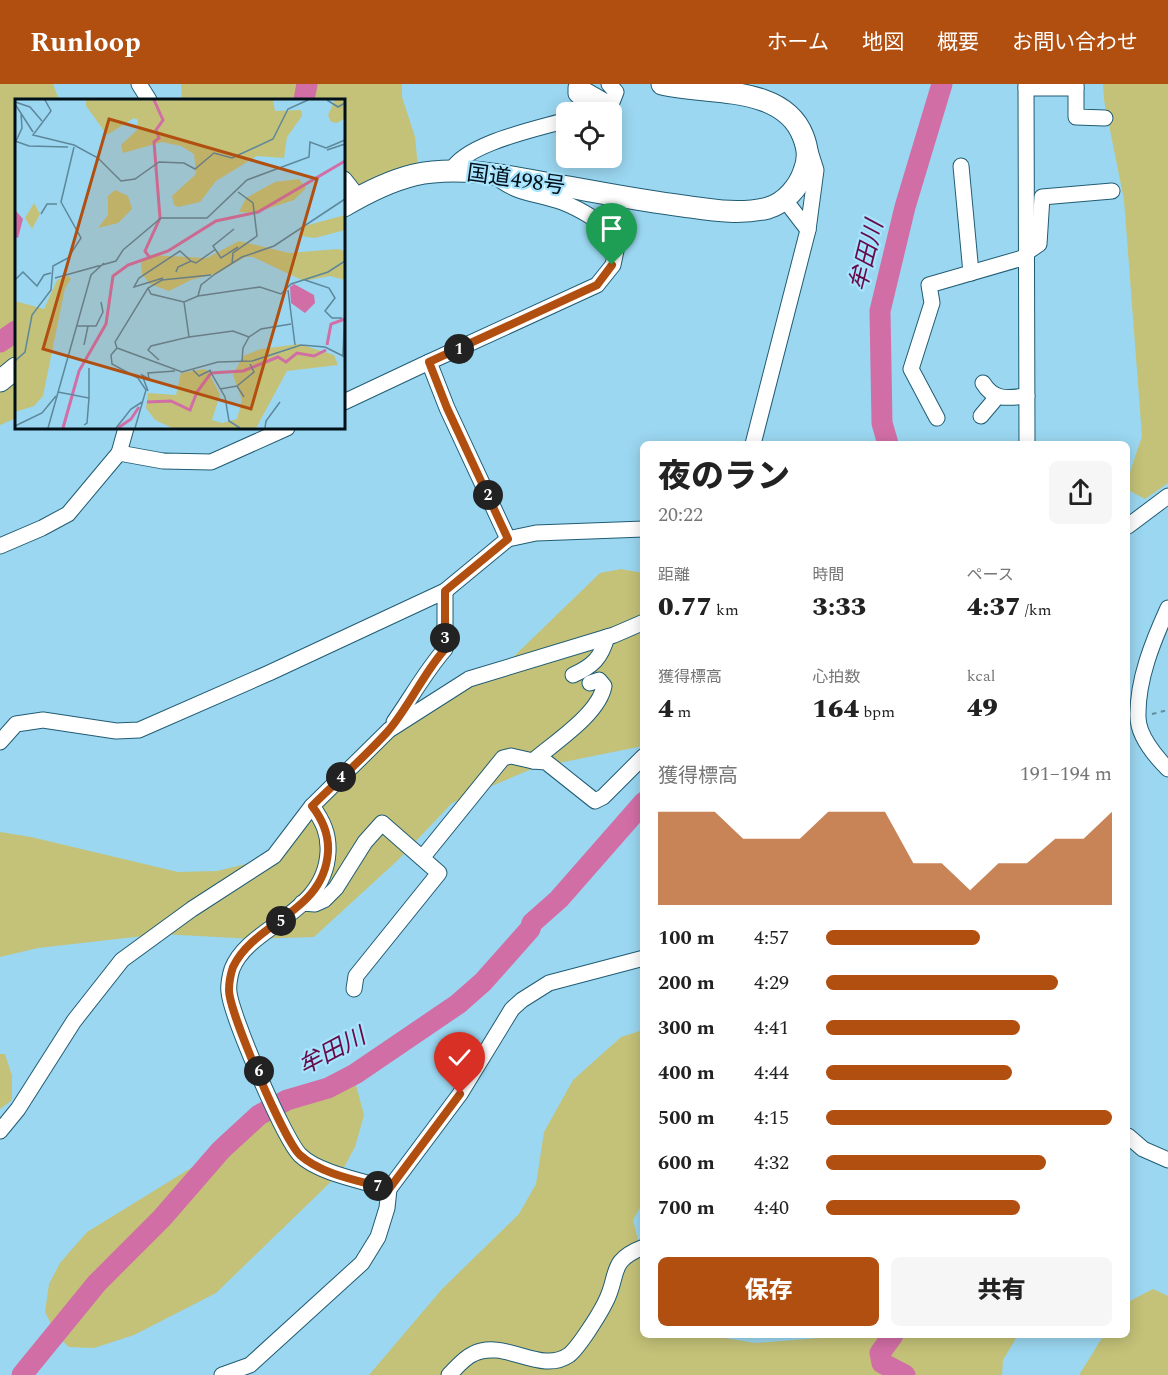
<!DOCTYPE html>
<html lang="ja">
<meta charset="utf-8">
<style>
:root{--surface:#fff;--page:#f6f6f6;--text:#222;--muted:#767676;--accent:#b14f10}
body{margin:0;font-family:Spectral,"Noto Sans JP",serif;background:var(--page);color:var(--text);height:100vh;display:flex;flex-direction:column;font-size:22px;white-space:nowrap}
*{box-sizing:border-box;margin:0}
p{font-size:20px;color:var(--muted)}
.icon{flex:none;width:33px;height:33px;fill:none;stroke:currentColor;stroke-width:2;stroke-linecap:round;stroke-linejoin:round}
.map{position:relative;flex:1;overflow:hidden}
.side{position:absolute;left:640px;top:357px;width:490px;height:897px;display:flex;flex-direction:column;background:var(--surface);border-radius:9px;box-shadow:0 3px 15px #0003}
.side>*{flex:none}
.fabs{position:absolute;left:556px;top:18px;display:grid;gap:12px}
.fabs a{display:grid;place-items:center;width:66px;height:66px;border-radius:9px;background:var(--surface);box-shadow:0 3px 15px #0003;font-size:30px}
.pin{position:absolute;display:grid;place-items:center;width:51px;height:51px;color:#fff;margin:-62px -26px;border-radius:50% 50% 50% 0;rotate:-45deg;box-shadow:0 0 6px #0007}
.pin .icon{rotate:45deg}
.km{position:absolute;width:30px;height:30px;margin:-15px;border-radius:50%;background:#222;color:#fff;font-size:16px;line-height:30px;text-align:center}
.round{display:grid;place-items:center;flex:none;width:63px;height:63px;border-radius:9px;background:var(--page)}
.headline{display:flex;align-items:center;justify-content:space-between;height:102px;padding:0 18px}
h1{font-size:33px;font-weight:800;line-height:45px}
.figures{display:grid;grid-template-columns:repeat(3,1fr);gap:9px;height:102px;padding:6px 18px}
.figures div{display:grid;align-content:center}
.figures b{font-size:26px;font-weight:800}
.figures small{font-size:16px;font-weight:400}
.figures p{font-size:16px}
.chart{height:168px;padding:12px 18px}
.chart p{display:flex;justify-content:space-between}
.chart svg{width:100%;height:108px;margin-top:6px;fill:var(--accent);opacity:.7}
.action{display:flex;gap:12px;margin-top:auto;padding:12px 18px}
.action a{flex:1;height:69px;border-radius:9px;background:var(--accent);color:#fff;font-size:24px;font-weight:800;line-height:69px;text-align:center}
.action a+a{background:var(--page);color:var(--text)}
ul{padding:0 18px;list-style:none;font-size:20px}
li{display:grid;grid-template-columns:96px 72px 1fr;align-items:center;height:45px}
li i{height:15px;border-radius:8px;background:var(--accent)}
header{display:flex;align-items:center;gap:36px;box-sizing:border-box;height:84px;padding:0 30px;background:var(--accent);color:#fff}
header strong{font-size:28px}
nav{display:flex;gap:33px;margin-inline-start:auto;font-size:21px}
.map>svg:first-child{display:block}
.green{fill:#c4c278}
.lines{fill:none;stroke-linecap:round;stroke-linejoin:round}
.river{stroke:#d26ea6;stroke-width:21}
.minor-casing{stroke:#215c73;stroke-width:17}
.highway-casing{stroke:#215c73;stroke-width:23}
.path{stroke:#638fa3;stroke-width:2;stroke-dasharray:4.5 4.5;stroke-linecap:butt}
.minor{stroke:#fff;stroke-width:15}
.highway{stroke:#fff;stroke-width:21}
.route-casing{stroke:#fff;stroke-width:12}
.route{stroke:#b14f10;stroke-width:8}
.labels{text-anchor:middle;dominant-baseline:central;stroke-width:4.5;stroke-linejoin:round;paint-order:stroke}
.street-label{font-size:22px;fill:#001019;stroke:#a8e4fe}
.water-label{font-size:24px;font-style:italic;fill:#670a47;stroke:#a8e4fe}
.inset-river{fill:none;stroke:#d26ea6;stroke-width:3}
.inset-road{fill:none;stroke:#5d879b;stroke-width:1.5}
.view{fill:#b14f10;fill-opacity:0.15;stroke:#b14f10;stroke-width:3}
.inset-edge{fill:none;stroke:#001019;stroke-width:3}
</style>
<header>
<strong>Runloop</strong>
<nav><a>ホーム</a><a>地図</a><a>概要</a><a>お問い合わせ</a></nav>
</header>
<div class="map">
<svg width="1168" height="1291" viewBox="0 0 1168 1291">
<rect width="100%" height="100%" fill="#9bd7f1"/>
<!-- green -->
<g class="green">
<path d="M0 0H53L59 16H16V334L0 341Z"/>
<path d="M181 0H402V13L415 53 418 83 344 128V16H182Z"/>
<path d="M1103 0H1168V399L1145 415 1128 406V394L1142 352 1124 116 1104 16Z"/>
<path d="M621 485 643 489V662L534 684 452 719 399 775 314 853 253 855 161 850 38 864 0 873V748L31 753 178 788 217 787 258 777 292 757 352 677 505 581 600 489Z"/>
<path d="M643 946V1118L633 1136 643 1176 644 1251H707L755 1259 860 1251H1018L1003 1276 1002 1291H369L442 1205 519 1130 536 1100 544 1048 573 996 621 953Z"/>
<path d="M0 970H5L12 992V1016L0 1025Z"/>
<path d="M341 998 356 1001 364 1031 355 1063 342 1087 216 1209 134 1251 94 1264 69 1263 57 1252 45 1228 49 1200 60 1179 87 1148 222 1065 251 1042 274 1018 323 1001Z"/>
<path d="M1153 1205 1168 1212V1291H1079L1104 1251H1128V1218Z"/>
</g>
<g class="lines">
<!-- river -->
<g class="river">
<path d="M304 16 307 0"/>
<path d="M0 258 16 247"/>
<path d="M888 360 882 339 880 227 905 123 942 0"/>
<path d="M893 1251 880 1269 882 1279 905 1291"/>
<path d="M22 1291 97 1199 162 1134 221 1066 259 1031 287 1016 328 1004 355 990 458 920 483 898 530 845 532 839 559 815 644 718"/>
</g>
<defs>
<g id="minor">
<path d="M139 0 149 16"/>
<path d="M1026 0 1027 360"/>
<path d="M1076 0V33L1105 34"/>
<path d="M1026 4H1076"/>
<path d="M594 28 576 10V4L580 3 608 19 612 18 616 8 609 0"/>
<path d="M961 82 971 189"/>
<path d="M451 87C466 59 537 45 567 36"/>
<path d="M493 90C516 111 534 108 562 118 583 126 601 139 619 152L613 181 597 201 429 278 447 324 508 455"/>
<path d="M344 95 359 114"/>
<path d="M808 146 816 86 810 67"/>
<path d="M1026 169 1039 160 1042 113 1112 107"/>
<path d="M983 299C994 317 1007 314 1027 312"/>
<path d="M344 318 429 278"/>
<path d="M981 332 997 313"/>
<path d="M937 334 911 285 932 219 929 201 1026 173"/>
<path d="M753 360 808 146 785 116"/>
<path d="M119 369 163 377 211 378 287 344"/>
<path d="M1128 442 1168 412"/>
<path d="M0 462 42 444 68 430 119 369 126 344"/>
<path d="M1168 524C1153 557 1137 596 1138 633 1138 651 1155 672 1168 685"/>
<path d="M573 591C593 582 601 574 607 553"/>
<path d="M394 638C411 614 425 588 445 565V507"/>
<path d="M0 658 16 640 43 636 116 647 139 646 269 589 445 507 508 455 536 449 644 445"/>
<path d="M533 677 546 678 595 717 603 713 644 672"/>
<path d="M312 722C323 737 329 750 328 768 325 831 249 841 232 885 230 891 228 902 229 908 231 931 284 1055 300 1071 318 1089 363 1097 389 1105"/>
<path d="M422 774 503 674 511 672 533 677C555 658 599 630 604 602L599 596 590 599"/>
<path d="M302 819 315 820 324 816 336 804 365 758 382 739 439 789 356 892 354 905"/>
<path d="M0 1047 18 1025 74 937 122 876 192 825 274 772 312 722 389 646 469 595 614 551 644 538"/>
<path d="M1128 1052 1143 1065 1168 1076"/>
<path d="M222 1291 250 1281 362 1179 378 1153 387 1124 389 1105 460 1010 512 925 522 916 549 899 644 874"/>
<path d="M449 1291C456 1284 464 1274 473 1270 505 1254 540 1291 569 1271 579 1263 599 1231 605 1219 620 1191 607 1177 644 1163"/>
</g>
<g id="highway">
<path d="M344 122C364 110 390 97 414 91 455 82 498 90 540 98 587 106 635 116 683 122 712 126 739 131 768 124 785 119 799 103 804 87 809 74 808 65 803 52 783 0 707 11 662 0"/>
<path d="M0 297 16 284"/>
</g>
</defs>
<!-- minor casing -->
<use href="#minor" class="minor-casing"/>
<!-- highway casing -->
<use href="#highway" class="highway-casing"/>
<!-- path -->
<path class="path" d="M1152 630 1168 626"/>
<!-- minor -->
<use href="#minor" class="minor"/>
<!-- highway -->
<use href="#highway" class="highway"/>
</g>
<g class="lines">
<defs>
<path id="route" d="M460 1010 389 1105C361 1097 322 1091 300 1071 284 1056 229 928 229 906 229 899 231 889 233 883 255 837 324 829 328 768 329 750 323 736 312 722 337 697 365 673 389 646 410 621 423 590 445 565V507L508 455 447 324 429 278 597 201 612 181"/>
</defs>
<!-- route casing -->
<use href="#route" class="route-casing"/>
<!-- route -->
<use href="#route" class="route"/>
</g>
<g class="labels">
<!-- street labels -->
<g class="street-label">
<text transform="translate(516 96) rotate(8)">国道498号</text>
</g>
<!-- water labels -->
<g class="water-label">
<text transform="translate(867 172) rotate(-76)">牟田川</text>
<text transform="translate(332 968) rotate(-28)">牟田川</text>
</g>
</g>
<!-- overview -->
<g transform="translate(15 15)">
<rect width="330" height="330" fill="#9bd7f1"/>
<path d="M71 1H258L260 12 286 11 287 17 272 38 269 59 242 57 201 82 185 103 163 108 159 106 157 97 181 75 179 55 166 47 147 43 108 54 106 46 122 31 123 21 119 19 92 36 71 7ZM320 1H330V19L322 24 316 23 313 16ZM284 80 291 89 279 101 239 114 224 113 231 99 260 83ZM100 91 113 97 117 110 103 124 83 129 93 116V97ZM19 104 25 115 17 130 10 119ZM330 116V131L300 139 285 137 286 128ZM224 142 274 154 323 150 330 152V181L315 177 289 182 238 158H230L203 174 176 181 154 192 135 185 127 175 126 164 135 156 192 159ZM53 177 56 180 50 189 28 297 19 307 0 313V202L29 210 42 181ZM284 245 319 256 323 266 272 272 241 329H157L140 321 131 309 133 294 161 296 166 274 189 270 193 272 205 296 197 321 207 324 222 320 227 301 218 276 228 257 246 250Z" fill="#c4c278"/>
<path d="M0 111 8 120 3 139 0 138ZM279 185 299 196 300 204 290 214 276 204 275 188Z" fill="#d26ea6"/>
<path class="inset-river" d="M135 159 130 152 145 119 139 43 144 39 141 31 148 21 139 1M312 246 316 225 330 220M132 303 156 302 175 311 182 293 196 274 228 272 263 258 271 263 282 254 299 257 311 251M48 329 64 272 91 225 98 177 113 166 153 152 201 122 243 113 330 62M103 329 116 320 124 308"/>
<path class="inset-road" d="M30 1 36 12 18 36 59 46 83 59 106 82 120 80 144 63 169 64 180 70 199 54 217 59 258 40 273 10 293 1M312 1 323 8 330 4M0 3 15 8 27 22M0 5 18 33M0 42 14 47 53 48M1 42 7 29 6 14M312 51 330 45M26 115 32 105H42M219 130 198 147 206 159 223 148M217 165 218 154 242 137 238 104 223 93M161 173 163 168 176 162 181 164 201 150M40 179 101 162 108 151 146 119H192L232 81 294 58 295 43 311 49 330 41M148 179 119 188 124 179 165 152 176 162M1 180 8 173 22 187 29 176 36 174M290 181 314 189 320 199 310 212 317 219H327M133 189 136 195 169 203 183 197 245 188 266 195 276 185 313 173 330 162M273 191 280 246M183 197 186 186 200 175 227 158 259 147 330 100M62 227H81L88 213 86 203M174 238 218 232 234 238M69 246 73 227M102 249 100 243 133 189 147 181 196 176M328 256 330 207M144 261 133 251 136 247 174 238 169 203M0 262 10 253 17 216 36 191 38 167 53 159 66 139 46 103 59 48M227 262 228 249 234 238 246 230 276 225M74 269V299M178 271 184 277 196 271M195 272 210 298 214 322 225 329M222 287 239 273 235 265M205 290 222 287 229 298M133 292 127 276 134 280 133 274 160 272M43 293 74 299 72 324 69 326M0 327 27 314 41 297M33 329 76 176 89 164M101 329 116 310 127 303M120 329 131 291 123 279 97 265 96 256 102 249 167 273 203 263 237 262 286 246 310 248 330 258M250 329 251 322 265 303"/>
<path class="view" d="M94 20 302 80 236 310 28 250Z"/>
<rect width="330" height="330" class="inset-edge"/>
</g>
</svg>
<div class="fabs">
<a><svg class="icon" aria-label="locate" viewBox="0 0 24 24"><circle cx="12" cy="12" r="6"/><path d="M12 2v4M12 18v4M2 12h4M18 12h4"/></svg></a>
</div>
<div class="pin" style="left:612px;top:181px;background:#1e9e55"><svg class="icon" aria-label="arrive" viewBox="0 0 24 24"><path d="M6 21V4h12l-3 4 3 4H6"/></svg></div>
<div class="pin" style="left:460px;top:1010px;background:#d93025"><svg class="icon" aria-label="check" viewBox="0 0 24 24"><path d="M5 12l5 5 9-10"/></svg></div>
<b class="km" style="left:459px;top:265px">1</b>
<b class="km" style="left:488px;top:411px">2</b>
<b class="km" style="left:445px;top:554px">3</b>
<b class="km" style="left:341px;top:693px">4</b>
<b class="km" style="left:281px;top:837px">5</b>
<b class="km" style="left:259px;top:987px">6</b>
<b class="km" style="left:378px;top:1102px">7</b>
<section class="side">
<div class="headline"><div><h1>夜のラン</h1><p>20:22</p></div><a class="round"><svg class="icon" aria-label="share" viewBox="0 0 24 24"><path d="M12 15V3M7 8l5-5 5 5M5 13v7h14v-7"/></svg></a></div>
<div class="figures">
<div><p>距離</p><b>0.77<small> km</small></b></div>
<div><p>時間</p><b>3:33</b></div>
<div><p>ペース</p><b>4:37<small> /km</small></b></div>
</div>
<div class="figures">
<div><p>獲得標高</p><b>4<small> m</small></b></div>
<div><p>心拍数</p><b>164<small> bpm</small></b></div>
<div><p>kcal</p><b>49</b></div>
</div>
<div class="chart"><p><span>獲得標高</span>191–194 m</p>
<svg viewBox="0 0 160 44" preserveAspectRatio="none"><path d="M0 44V6L10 6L20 6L30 17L40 17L50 17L60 6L70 6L80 6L90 27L100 27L110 38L120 27L130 27L140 17L150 17L160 6V44z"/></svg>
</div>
<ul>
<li><b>100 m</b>4:57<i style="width:54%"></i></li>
<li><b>200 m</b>4:29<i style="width:81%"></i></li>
<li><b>300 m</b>4:41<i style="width:68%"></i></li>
<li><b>400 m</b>4:44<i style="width:65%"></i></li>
<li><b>500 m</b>4:15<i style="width:100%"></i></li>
<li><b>600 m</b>4:32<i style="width:77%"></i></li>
<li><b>700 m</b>4:40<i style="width:68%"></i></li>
</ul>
<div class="action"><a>保存</a><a>共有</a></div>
</section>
</div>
